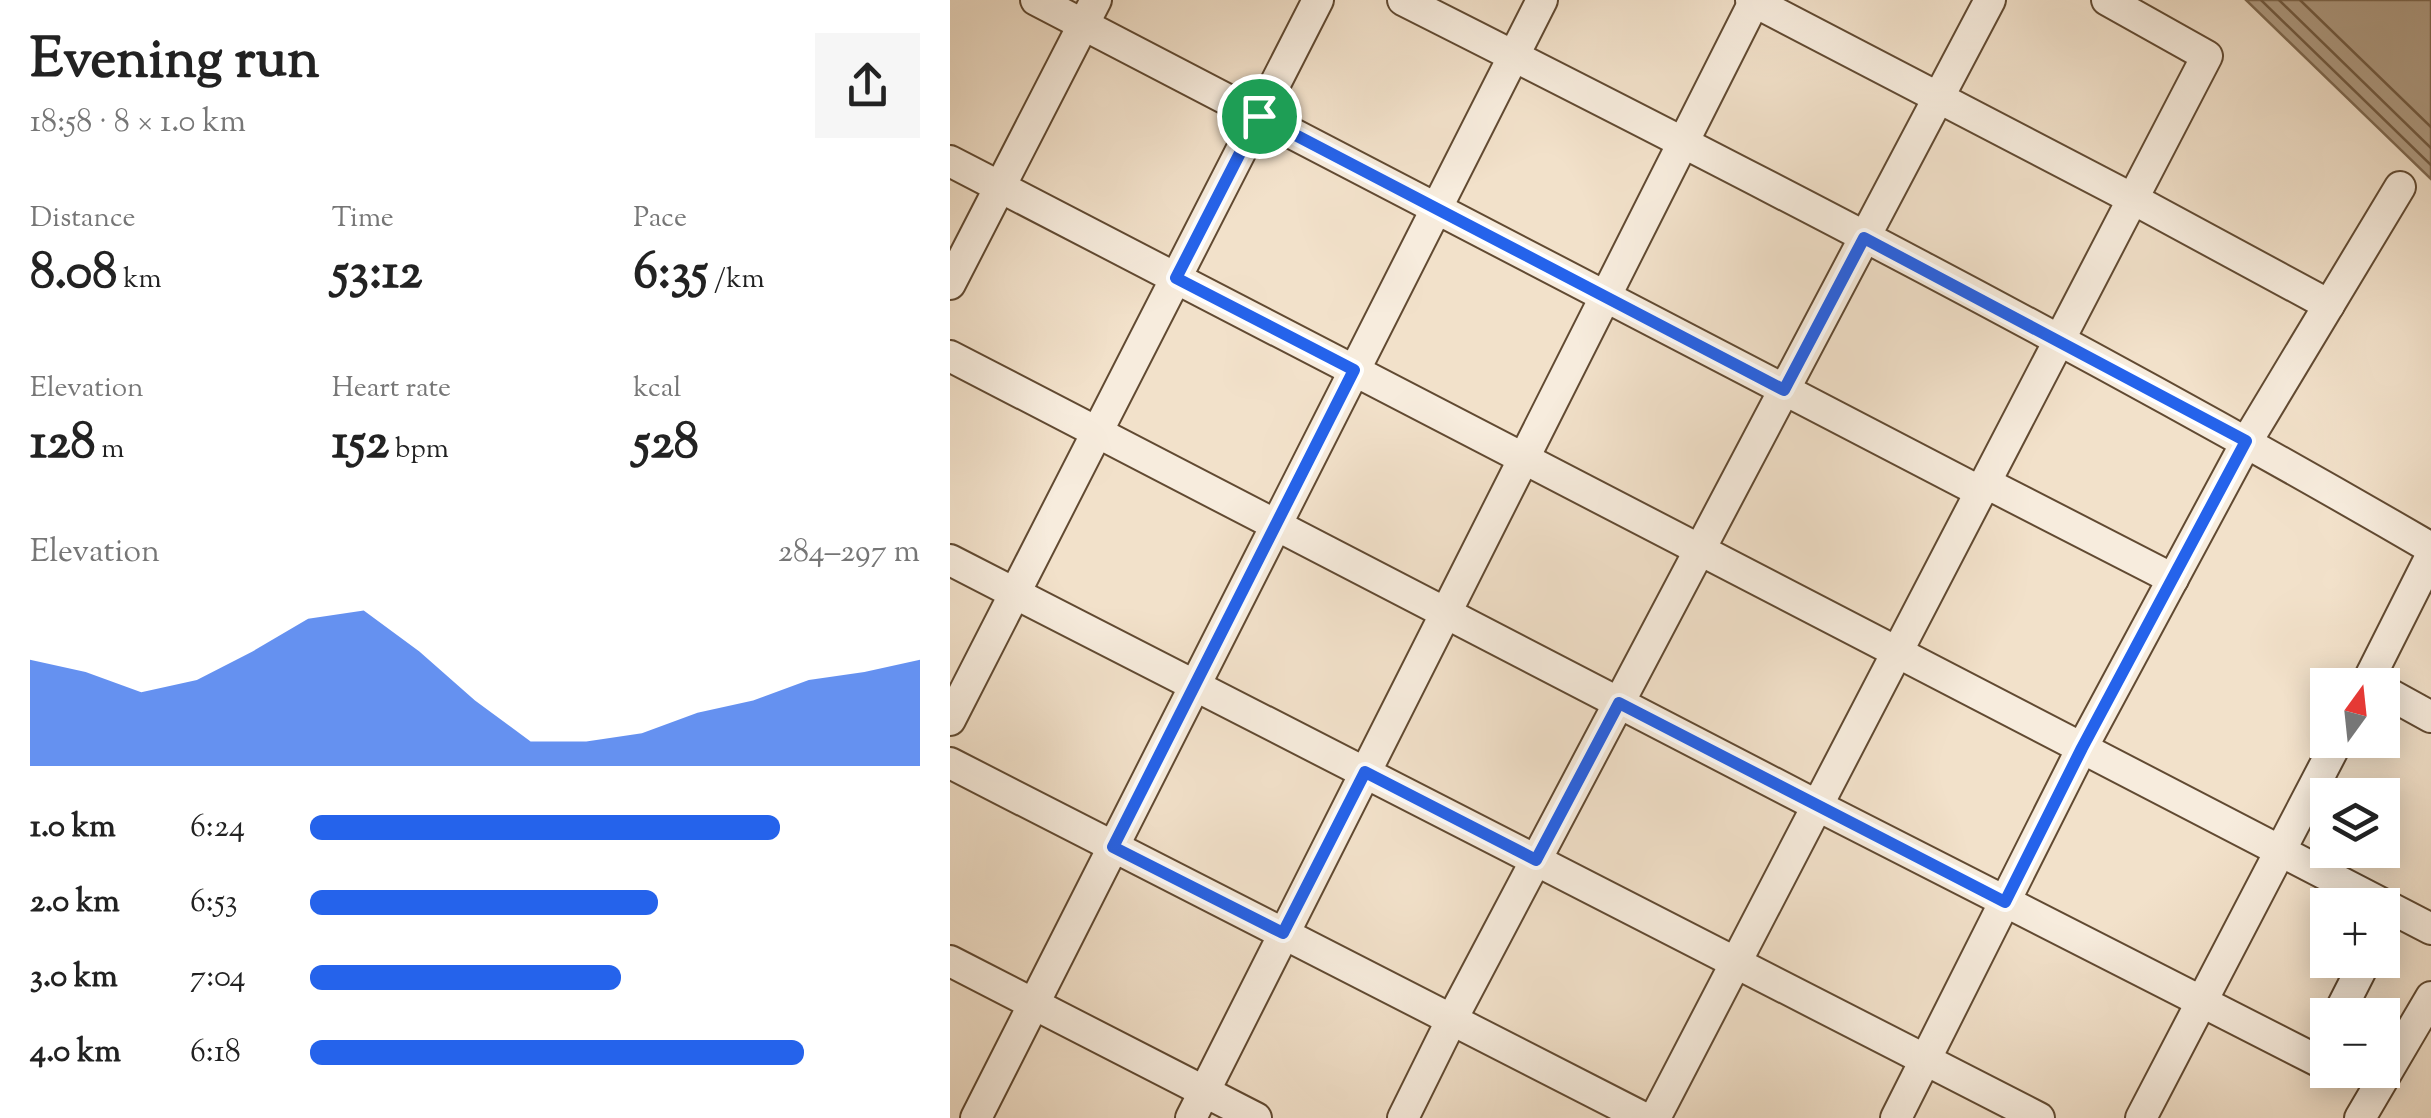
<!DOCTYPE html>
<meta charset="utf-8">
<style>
:root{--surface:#fff;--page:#f6f6f6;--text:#222;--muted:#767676;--accent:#2563eb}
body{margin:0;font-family:"Sorts Mill Goudy",serif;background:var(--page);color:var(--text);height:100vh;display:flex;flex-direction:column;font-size:38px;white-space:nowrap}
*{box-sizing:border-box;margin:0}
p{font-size:32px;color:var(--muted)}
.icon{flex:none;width:55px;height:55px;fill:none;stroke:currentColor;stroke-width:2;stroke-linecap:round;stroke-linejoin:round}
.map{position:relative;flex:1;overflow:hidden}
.drawer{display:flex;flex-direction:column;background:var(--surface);width:950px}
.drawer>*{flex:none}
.needle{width:65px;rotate:15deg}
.fabs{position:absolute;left:1360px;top:668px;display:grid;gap:20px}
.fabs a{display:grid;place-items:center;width:90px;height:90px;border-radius:0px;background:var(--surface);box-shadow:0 5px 25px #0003;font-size:50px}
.pin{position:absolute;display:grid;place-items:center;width:85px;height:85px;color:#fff;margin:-42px;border:5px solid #fff;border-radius:50%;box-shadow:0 2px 10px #0007}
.round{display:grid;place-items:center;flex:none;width:105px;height:105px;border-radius:0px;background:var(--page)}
.head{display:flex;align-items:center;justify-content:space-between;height:170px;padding:0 30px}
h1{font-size:55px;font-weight:800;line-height:75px}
.metrics{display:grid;grid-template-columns:repeat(3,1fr);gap:15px;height:170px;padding:10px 30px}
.metrics div{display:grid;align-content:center}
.metrics b{font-size:50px;font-weight:800}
.metrics small{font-size:28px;font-weight:400}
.metrics p{font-size:28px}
.chart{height:280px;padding:20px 30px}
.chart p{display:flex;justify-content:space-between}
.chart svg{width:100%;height:180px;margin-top:10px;fill:var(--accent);opacity:.7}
ul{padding:0 30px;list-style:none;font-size:32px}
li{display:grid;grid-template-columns:160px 120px 1fr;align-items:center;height:75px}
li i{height:25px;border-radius:12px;background:var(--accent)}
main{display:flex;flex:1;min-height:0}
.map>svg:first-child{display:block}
.water{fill:#b09d85;stroke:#7d6850;stroke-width:2.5}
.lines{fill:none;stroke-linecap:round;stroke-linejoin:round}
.shore{stroke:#705a42;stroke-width:2.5}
.minor-casing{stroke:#614a32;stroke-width:34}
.minor{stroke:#f7ecdd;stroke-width:30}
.route-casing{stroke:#fff;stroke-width:20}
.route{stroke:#2563eb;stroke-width:12}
</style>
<main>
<section class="drawer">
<div class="head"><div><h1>Evening run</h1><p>18:58 · 8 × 1.0 km</p></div><a class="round"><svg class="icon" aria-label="share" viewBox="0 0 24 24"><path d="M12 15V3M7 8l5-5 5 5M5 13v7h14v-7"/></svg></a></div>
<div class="metrics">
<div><p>Distance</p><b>8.08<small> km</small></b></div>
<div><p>Time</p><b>53:12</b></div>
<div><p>Pace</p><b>6:35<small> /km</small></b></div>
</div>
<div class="metrics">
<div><p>Elevation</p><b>128<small> m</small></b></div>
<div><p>Heart rate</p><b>152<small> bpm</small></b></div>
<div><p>kcal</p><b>528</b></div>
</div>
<div class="chart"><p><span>Elevation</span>284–297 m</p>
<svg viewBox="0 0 160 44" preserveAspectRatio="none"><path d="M0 44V18L10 21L20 26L30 23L40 16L50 8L60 6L70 16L80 28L90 38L100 38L110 36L120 31L130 28L140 23L150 21L160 18V44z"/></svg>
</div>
<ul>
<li><b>1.0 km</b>6:24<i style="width:77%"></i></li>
<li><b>2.0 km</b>6:53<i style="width:57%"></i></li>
<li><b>3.0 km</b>7:04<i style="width:51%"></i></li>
<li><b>4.0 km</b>6:18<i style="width:81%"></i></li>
</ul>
</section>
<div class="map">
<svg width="1481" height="1118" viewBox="0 0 1481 1118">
<rect width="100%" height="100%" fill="#f2e1ca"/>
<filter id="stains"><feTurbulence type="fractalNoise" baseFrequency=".002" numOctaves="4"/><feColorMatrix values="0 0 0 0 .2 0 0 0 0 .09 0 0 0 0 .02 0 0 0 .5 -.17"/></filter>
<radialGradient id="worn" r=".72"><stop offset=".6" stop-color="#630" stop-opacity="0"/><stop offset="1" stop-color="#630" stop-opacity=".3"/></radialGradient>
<!-- water -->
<path class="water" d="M1296 0H1481V179Z"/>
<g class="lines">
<!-- shore -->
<g class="shore">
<path d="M1311 0 1481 165"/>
<path d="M1329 0 1481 148"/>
<path d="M1350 0 1481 127"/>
</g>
<defs>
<g id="minor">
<path d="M86 0 1031 492"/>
<path d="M453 0C800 175 1146 353 1481 548"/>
<path d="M801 0 1183 199 1379 305"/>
<path d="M0 161 1481 929"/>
<path d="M0 284 146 0"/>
<path d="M0 356 868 806 1378 1066"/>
<path d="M1036 483 1223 579"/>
<path d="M0 560 1089 1118"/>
<path d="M1416 685 1481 556"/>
<path d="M1432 690 1481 717"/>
<path d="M0 720 368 0"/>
<path d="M0 763 694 1118"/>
<path d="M0 961 306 1118"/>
<path d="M1388 1015 1416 960"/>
<path d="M26 1118 592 0"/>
<path d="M241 1118 805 0"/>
<path d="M453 1118 502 1019 1040 0"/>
<path d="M705 1118 1257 56 1157 0"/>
<path d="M946 1118 1132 748 1297 441 1450 187"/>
<path d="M1191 1118 1388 740"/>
<path d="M1410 1118 1481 997"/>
</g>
</defs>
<!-- minor casing -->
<use href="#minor" class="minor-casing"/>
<!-- minor -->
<use href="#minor" class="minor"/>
</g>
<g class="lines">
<defs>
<path id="route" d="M309 116 834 390 914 238 1296 441 1132 748 1055 902 669 703 586 860 415 772 333 933 163 847 404 370 226 278Z"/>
</defs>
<!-- route casing -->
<use href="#route" class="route-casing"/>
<!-- route -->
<use href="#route" class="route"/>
</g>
<rect width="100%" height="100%" filter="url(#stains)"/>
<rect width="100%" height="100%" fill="url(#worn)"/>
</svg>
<div class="fabs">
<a><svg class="needle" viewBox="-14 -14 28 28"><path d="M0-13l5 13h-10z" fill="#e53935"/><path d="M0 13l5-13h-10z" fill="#767676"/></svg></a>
<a><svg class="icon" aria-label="layers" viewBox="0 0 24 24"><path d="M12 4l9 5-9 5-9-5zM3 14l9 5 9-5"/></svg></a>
<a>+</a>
<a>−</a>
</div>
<div class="pin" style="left:309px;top:116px;background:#1e9e55"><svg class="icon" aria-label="arrive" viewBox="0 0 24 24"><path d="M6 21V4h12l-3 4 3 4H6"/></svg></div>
</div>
</main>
